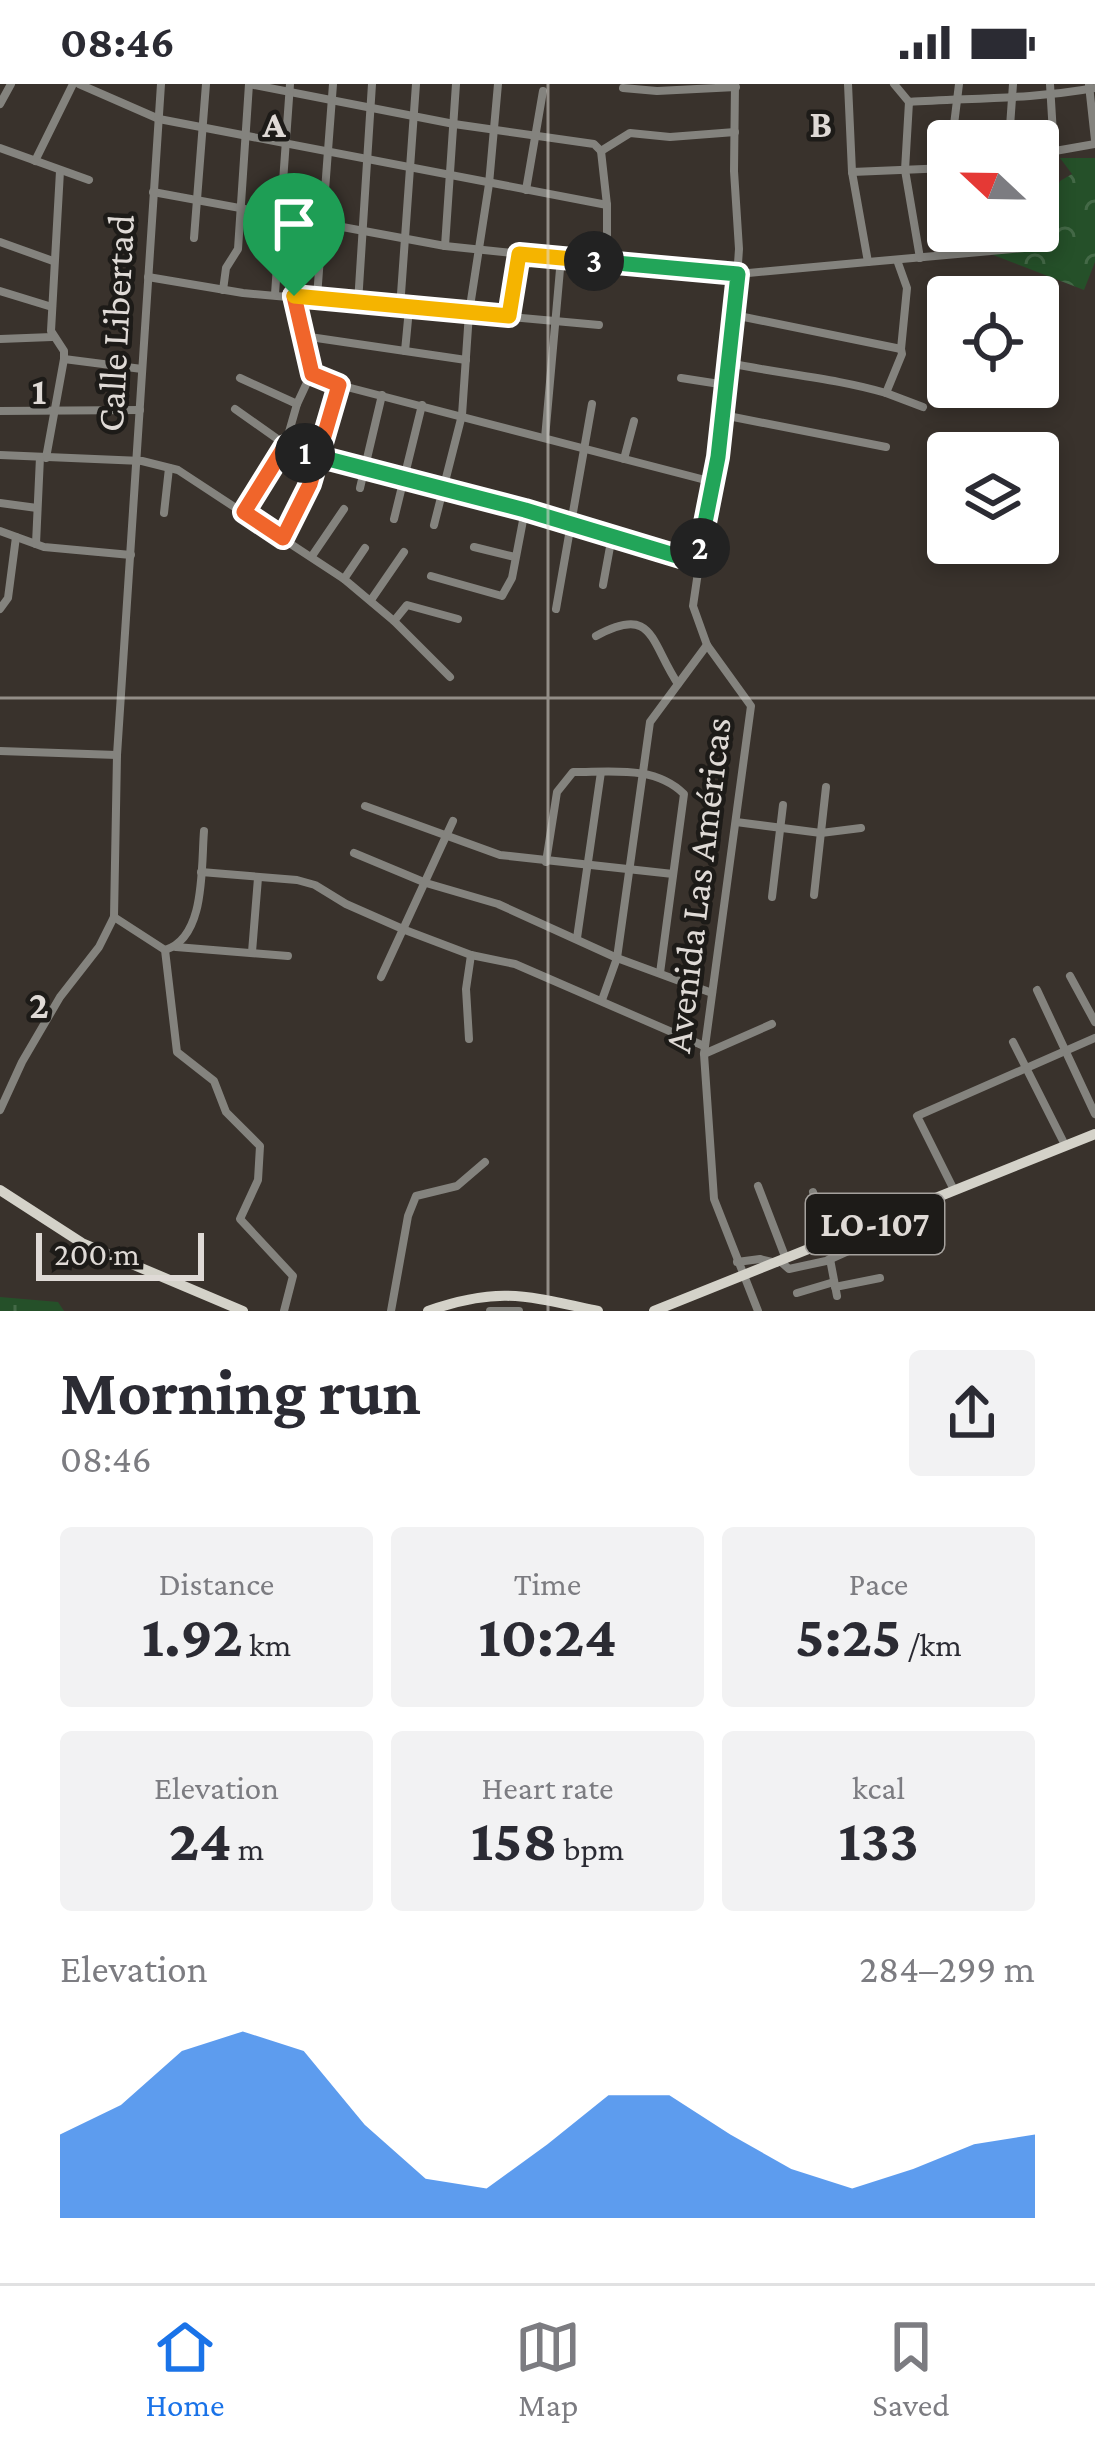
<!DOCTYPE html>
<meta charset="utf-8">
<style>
:root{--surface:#fff;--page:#f2f2f3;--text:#2b2b33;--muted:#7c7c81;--line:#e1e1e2;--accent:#1a73e8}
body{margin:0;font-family:"Crimson Pro",serif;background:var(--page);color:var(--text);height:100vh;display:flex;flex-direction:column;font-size:45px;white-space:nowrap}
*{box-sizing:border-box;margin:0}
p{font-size:39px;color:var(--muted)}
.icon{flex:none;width:66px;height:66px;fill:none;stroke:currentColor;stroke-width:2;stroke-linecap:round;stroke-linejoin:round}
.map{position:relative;height:1227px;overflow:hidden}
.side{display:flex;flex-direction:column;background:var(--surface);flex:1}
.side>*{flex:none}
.needle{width:78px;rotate:292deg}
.fabs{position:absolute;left:927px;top:36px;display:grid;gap:24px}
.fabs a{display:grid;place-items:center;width:132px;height:132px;border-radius:12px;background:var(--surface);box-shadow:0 6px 18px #0003;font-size:60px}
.scale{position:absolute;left:36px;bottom:30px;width:168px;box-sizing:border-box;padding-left:12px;border:6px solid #dfdad6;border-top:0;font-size:33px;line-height:42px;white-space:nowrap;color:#dfdad6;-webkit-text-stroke:9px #1d1b18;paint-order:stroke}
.pin{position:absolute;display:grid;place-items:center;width:102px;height:102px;color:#fff;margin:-123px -51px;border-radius:50% 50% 50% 0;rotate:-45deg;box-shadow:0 0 12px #0007}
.pin .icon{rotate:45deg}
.km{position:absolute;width:60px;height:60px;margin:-30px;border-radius:50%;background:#222;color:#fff;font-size:33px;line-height:60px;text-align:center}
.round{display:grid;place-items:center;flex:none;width:126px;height:126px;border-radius:12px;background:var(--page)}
.summary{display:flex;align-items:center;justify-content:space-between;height:204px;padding:0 60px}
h1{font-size:66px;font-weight:700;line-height:90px}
.figures{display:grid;grid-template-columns:repeat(3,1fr);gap:18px;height:204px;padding:12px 60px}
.figures div{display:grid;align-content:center;border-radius:12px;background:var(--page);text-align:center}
.figures b{font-size:60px;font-weight:700}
.figures small{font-size:33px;font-weight:400}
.figures p{font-size:33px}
.chart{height:336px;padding:24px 60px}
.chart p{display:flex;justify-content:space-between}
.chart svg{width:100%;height:216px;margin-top:12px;fill:var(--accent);opacity:.7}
.status{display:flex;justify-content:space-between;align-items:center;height:84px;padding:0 60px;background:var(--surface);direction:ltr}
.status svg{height:33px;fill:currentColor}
.tabs{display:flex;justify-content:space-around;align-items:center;height:168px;border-top:3px solid var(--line);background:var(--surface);font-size:33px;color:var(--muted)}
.tabs a{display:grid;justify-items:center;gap:6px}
.tabs .on{color:var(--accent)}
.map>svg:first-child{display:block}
.forest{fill:url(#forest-crowns)}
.wetland{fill:url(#wetland-marsh)}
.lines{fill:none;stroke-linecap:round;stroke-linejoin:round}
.minor{stroke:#84837e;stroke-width:8}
.major{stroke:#d4d2c9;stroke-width:10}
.split-1-casing{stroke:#fff;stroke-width:24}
.split-2-casing{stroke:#fff;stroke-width:24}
.split-3-casing{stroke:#fff;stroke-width:24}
.split-4-casing{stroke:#fff;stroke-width:24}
.split-1{stroke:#f0652b;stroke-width:15}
.split-2{stroke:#22a559;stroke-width:15}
.split-3{stroke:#22a559;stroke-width:15}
.split-4{stroke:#f5b400;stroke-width:15}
.grid{fill:none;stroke:#dfdad6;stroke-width:3;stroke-opacity:0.55}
.labels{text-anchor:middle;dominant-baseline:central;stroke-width:9;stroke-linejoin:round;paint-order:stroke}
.shield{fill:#1d1b18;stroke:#a5a19d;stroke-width:3}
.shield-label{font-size:36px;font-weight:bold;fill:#dfdad6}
.street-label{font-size:39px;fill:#dfdad6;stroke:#1d1b18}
.grid-label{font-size:39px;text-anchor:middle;font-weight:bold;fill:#dfdad6;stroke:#1d1b18;stroke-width:9;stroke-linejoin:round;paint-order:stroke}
</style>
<div class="status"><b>08:46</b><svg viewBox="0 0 49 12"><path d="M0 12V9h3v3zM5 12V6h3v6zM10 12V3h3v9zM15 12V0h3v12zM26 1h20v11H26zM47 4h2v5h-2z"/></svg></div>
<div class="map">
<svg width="1095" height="1227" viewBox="0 0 1095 1227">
<defs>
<pattern id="forest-crowns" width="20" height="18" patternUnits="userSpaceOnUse" patternTransform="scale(3)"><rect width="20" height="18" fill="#255029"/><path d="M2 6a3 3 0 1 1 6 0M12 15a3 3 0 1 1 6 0" fill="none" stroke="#446947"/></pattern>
<pattern id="wetland-marsh" width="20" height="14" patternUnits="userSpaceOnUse" patternTransform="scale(3)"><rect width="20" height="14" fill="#255029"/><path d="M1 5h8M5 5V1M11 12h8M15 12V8" fill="none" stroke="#446947"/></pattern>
</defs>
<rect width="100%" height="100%" fill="#39322c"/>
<!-- forest -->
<path class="forest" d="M1060 74H1095V178L1084 206 988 169 1004 155H1021L1031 147 1041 148 1060 97 1072 90Z"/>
<!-- wetland -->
<path class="wetland" d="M0 1213 58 1218 64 1227H0Z"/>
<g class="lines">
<!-- minor -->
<g class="minor">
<path d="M79 0 159 35 607 121"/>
<path d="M249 0 454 40 594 60 601 67"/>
<path d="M735 0 734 87 739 165 733 252 693 522 707 561 751 622 704 970 714 1115 758 1227"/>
<path d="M894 0 909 18C971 14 1034 15 1095 4"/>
<path d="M1050 0 1054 67"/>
<path d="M1089 1 1095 56"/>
<path d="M623 4 657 7 736 3"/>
<path d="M909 18 905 86 920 174"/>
<path d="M0 20 11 0"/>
<path d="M952 57 959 0"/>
<path d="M1009 57 1013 0"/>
<path d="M0 64 89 96"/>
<path d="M601 67 630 49 670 53 735 48"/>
<path d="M601 67 607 121V179"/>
<path d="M1038 70 1095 60"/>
<path d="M35 77 73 0"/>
<path d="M852 88 948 84"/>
<path d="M526 106 543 7"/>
<path d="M153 108 445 162 561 174 738 190 868 178 852 88 848 0"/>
<path d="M964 147 966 169"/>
<path d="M194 154 206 0"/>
<path d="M0 158 53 177"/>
<path d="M445 162 456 0"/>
<path d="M897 176 907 204 901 265"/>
<path d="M868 178 1047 162"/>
<path d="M148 193 243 209 599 241"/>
<path d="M223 206 226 184 238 165 249 0"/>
<path d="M0 207 52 223"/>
<path d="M275 210 290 0"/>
<path d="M294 212 309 283 320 296 713 398"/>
<path d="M317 213 333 0"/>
<path d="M358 219 372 0"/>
<path d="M400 224 416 0"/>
<path d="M734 231 901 265 902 270 886 309 923 323"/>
<path d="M509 232 519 170"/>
<path d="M303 252 405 267 409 225"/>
<path d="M0 255 52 253"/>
<path d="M405 267 466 276"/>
<path d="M64 275 142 285"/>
<path d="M729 279C781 290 835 294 886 309"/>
<path d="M240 294 297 320"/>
<path d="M681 294 726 301"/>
<path d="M235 325 293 366 525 426 697 478"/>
<path d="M0 327 140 326"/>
<path d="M723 331 886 363"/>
<path d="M545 354 561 174"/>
<path d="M0 371 142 377 178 386 344 495 394 537 450 593"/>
<path d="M46 374 64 275V267L51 247 60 87"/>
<path d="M624 375 634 337"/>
<path d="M360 404 382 311"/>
<path d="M0 419 37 424"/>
<path d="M244 428 285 362 297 320 311 290"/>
<path d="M164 429 169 384"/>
<path d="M394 435 422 321"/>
<path d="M434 441 462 331 469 229 489 100 498 0"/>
<path d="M0 447 44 463 131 471"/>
<path d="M283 454 310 400 339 301"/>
<path d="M36 460 40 373"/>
<path d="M474 463 515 473"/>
<path d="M312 472 344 425"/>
<path d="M431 492 502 512 512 494 525 426"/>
<path d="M344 495 365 464"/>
<path d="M603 501 612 452"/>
<path d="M371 516 404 468"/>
<path d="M0 525 8 514 16 453"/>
<path d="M556 525 592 320"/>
<path d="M394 537 407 521 458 535"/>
<path d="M596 552C654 520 650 558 678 600"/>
<path d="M0 667 117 671"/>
<path d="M365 722 500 771 673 790"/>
<path d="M736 738 821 749 861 744"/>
<path d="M354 769 426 799 498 820 617 874 712 909"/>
<path d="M546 778 557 708 573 688C611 688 655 681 684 710L660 889"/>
<path d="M201 788 297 796 315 801 346 820 405 846 471 871 515 880 704 962"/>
<path d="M814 811 826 703"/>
<path d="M772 813 783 721"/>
<path d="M114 833 165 866 177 968 214 997 226 1028 260 1062 258 1096 240 1135 293 1192 284 1227"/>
<path d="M577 854 601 688"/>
<path d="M176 863 288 872"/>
<path d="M165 866C206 854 201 783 204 747"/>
<path d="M252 868 258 794"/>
<path d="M1070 892 1095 938"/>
<path d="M381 893 453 737"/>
<path d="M1037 906 1095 1030"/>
<path d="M602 916 617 874 650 638 707 561"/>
<path d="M469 955 466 905 471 871"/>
<path d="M1013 958 1065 1061"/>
<path d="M704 970 772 940"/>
<path d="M0 1026 22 978 60 913 99 863 114 833 117 671 161 0"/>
<path d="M758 1102 786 1175"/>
<path d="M954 1106 917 1032 1095 954"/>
<path d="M813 1108 828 1158"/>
<path d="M830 1175 837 1212"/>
<path d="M780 1177 789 1185 826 1177 875 1155"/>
<path d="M737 1178 760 1175 776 1179"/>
<path d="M835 1203 880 1194"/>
<path d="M797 1209 834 1198"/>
<path d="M391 1227 408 1132 416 1112 457 1102 485 1078"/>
<path d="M490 1227H519"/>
</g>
<!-- major -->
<g class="major">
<path d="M0 1106 82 1159 243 1227"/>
<path d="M428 1227C499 1202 527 1212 598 1227"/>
<path d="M654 1227 1095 1050"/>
</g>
</g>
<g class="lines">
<defs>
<path id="split-1" d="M294 212 312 290 339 301 310 400 283 454 244 428 285 362 305 369"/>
<path id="split-2" d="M305 369 525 426 697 478 700 464"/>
<path id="split-3" d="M594 177 738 190 718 373 700 464"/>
<path id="split-4" d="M294 212 509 232 519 170 594 177"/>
</defs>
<!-- split-1 casing -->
<use href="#split-1" class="split-1-casing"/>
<!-- split-2 casing -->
<use href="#split-2" class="split-2-casing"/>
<!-- split-3 casing -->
<use href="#split-3" class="split-3-casing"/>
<!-- split-4 casing -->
<use href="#split-4" class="split-4-casing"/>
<!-- split-1 -->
<use href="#split-1" class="split-1"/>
<!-- split-2 -->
<use href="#split-2" class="split-2"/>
<!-- split-3 -->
<use href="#split-3" class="split-3"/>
<!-- split-4 -->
<use href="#split-4" class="split-4"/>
</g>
<!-- grid -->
<path class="grid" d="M548 0V1227M0 614H1095"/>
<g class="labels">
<!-- shield labels -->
<rect class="shield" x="806" y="1110" width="138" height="60" rx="9"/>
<g class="shield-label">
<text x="875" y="1140">LO-107</text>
</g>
<!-- street labels -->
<g class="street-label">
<text transform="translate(115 239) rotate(-87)">Calle Libertad</text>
<text transform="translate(697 801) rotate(-83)">Avenida Las Américas</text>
</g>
</g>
<g class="grid-label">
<text x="274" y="53">A</text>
<text x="821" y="53">B</text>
<text x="39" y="320">1</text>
<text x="39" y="934">2</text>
</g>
</svg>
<div class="fabs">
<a><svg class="needle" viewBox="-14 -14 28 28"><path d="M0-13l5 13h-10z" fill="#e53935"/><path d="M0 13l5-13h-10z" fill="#7c7c81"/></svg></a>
<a><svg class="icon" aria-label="locate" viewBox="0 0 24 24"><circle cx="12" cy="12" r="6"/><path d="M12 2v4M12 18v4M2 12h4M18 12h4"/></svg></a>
<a><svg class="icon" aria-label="layers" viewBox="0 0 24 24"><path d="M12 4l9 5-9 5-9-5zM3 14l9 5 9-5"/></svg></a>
</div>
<div class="scale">200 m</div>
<div class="pin" style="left:294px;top:212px;background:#1e9e55"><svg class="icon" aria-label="arrive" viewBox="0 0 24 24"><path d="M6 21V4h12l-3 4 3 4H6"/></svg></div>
<b class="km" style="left:305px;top:369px">1</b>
<b class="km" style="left:700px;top:464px">2</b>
<b class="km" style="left:594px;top:177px">3</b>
</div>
<section class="side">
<div class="summary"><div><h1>Morning run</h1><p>08:46</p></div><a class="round"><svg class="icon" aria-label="share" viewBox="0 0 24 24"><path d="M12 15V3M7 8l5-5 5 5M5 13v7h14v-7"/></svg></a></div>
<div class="figures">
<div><p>Distance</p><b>1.92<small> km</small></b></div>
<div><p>Time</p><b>10:24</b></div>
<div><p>Pace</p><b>5:25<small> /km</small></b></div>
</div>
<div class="figures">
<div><p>Elevation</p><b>24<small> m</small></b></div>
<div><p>Heart rate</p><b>158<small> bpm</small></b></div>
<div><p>kcal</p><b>133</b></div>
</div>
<div class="chart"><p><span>Elevation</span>284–299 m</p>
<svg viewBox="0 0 160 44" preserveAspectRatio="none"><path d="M0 44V27L10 21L20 10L30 6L40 10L50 25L60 36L70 38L80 29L90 19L100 19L110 27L120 34L130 38L140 34L150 29L160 27V44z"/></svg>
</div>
</section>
<nav class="tabs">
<a class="on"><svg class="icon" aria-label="home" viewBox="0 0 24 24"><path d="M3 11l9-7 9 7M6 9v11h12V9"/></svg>Home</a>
<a><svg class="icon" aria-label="map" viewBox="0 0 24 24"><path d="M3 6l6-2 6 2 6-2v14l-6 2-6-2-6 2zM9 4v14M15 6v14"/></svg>Map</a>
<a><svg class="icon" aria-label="saved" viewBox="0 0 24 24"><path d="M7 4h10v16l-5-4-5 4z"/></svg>Saved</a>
</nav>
